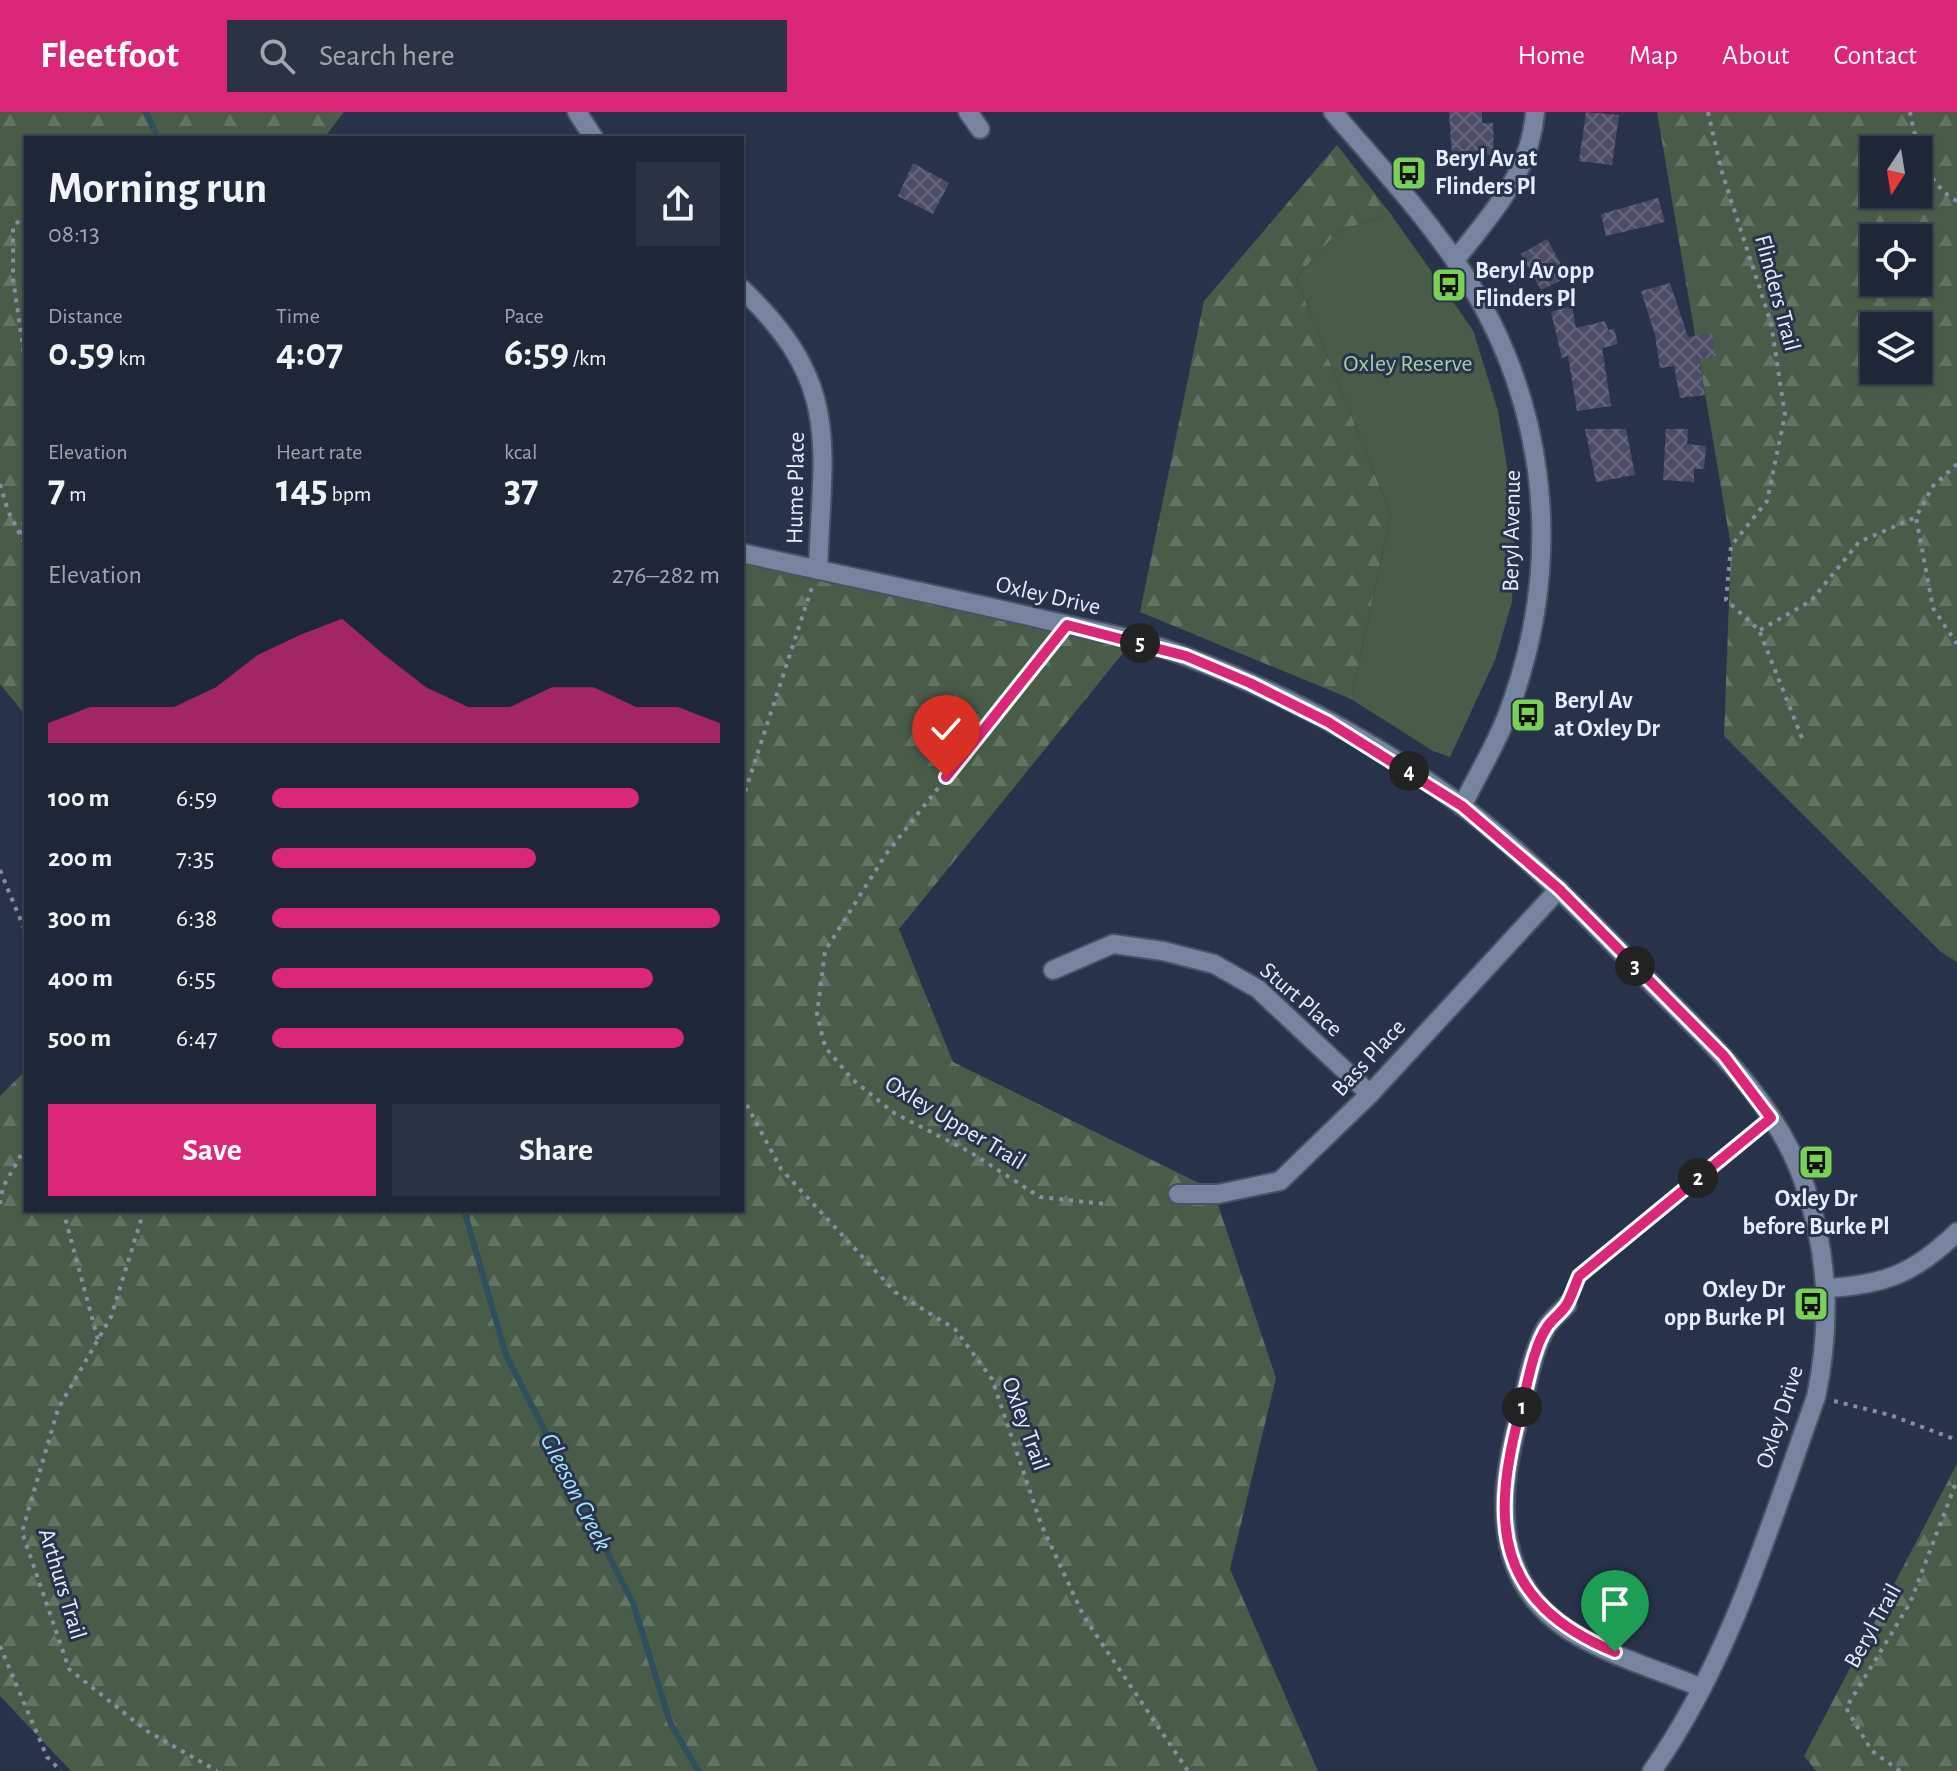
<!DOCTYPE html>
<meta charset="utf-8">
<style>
:root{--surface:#1e2638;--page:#2b3243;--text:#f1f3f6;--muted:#a1a5ae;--line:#3c4353;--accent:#db2777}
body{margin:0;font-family:"Alegreya Sans",sans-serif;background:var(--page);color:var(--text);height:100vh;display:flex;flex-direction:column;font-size:30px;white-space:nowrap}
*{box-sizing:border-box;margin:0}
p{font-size:26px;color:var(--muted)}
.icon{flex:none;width:44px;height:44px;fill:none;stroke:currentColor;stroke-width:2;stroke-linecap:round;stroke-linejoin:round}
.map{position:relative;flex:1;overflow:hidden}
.sheet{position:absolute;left:24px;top:24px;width:720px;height:1076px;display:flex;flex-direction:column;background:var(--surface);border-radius:0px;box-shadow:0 2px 6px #0004,0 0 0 2px var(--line)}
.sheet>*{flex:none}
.needle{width:52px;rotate:192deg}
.fabs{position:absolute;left:1860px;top:24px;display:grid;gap:16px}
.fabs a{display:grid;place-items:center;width:72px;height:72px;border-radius:0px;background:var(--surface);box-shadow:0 2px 6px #0004,0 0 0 2px var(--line);font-size:40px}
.pin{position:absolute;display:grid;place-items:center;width:68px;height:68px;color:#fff;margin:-82px -34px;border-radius:50% 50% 50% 0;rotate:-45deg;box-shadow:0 0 8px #0007}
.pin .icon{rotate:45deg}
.km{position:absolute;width:40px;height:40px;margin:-20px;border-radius:50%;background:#222;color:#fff;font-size:22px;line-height:40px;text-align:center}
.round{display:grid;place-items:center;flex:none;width:84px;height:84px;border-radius:0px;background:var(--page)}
.head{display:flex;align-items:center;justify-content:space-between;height:136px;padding:0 24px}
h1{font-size:44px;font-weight:700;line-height:60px}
.stats{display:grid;grid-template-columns:repeat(3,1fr);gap:12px;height:136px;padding:8px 24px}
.stats div{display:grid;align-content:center}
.stats b{font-size:40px;font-weight:700}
.stats small{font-size:22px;font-weight:400}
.stats p{font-size:22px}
.chart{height:224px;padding:16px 24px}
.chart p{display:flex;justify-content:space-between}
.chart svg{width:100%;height:144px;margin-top:8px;fill:var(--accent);opacity:.7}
.cta{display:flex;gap:16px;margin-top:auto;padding:16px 24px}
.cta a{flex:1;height:92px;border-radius:0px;background:var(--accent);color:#fff;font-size:32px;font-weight:700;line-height:92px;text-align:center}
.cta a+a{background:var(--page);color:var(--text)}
ul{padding:0 24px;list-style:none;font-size:26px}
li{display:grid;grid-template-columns:128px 96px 1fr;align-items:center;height:60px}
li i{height:20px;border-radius:10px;background:var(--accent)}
header{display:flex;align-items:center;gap:48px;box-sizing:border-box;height:112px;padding:0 40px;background:var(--accent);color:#fff}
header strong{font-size:38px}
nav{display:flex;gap:44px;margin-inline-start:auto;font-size:28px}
.search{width:560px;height:72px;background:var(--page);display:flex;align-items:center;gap:20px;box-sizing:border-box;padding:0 28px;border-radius:0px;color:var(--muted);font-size:30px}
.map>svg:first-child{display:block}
.forest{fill:url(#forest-firs);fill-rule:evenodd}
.green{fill:#495b49}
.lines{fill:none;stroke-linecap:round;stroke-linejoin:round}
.stream{stroke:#2e4f5b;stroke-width:6}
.building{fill:url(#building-cross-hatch)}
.street-casing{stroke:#485265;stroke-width:22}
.path{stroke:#858ea2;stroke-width:4;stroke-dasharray:4 6;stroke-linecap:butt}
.street{stroke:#7784a0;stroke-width:18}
.route-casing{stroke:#fff;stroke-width:16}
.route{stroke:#db2777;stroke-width:10}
.labels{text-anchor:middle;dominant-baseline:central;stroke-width:6;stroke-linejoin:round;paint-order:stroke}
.poi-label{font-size:24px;font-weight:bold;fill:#e5edfc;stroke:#28334b;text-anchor:start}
.street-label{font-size:24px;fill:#e5edfc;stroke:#28334b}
.park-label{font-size:24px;fill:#a5cfa5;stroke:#28334b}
.water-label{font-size:26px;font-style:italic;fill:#a6e6ff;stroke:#28334b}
</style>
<header>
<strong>Fleetfoot</strong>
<div class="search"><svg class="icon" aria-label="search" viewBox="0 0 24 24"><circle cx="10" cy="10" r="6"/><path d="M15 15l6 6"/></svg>Search here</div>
<nav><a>Home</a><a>Map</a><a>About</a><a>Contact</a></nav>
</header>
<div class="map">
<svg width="1957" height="1659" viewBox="0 0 1957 1659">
<defs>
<pattern id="forest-firs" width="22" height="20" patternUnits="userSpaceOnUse" patternTransform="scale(2)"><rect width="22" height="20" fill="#495b49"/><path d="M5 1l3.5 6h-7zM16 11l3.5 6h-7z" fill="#637364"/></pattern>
<pattern id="building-cross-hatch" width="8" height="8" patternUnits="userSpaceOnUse" patternTransform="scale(2)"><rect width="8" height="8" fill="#4c4b66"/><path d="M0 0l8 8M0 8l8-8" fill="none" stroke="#66657d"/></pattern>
</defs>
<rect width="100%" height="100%" fill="#28334b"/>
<!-- forest -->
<g class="forest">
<path d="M0 0H344L324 26H26V604L0 572Z"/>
<path d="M1657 0H1957V850L1941 840 1724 624 1731 434ZM1874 38H1918V82H1874ZM1874 126H1918V170H1874ZM1874 214H1918V258H1874Z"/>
<path d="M1337 33 1390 101 1338 120 1296 166 1391 402 1351 587 1140 500 1204 189Z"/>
<path d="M742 442 1132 530 899 817 953 950 1213 1078 1276 1266 1230 1457 1318 1659H71L0 1584V984L26 958V1098H742Z"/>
<path d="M1957 1352V1659H1816L1804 1644Z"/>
</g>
<!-- green -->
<path class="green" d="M1390 101 1473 218 1498 299 1515 405 1512 490 1495 548 1450 645 1433 639 1351 587 1391 402 1296 166 1338 120Z"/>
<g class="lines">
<!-- stream -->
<g class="stream">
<path d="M146 0 158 26"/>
<path d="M464 1098 506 1243 633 1491 670 1610 698 1659"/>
</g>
</g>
<!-- building -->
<g class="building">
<path d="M1449 0H1482V11H1493L1494 43H1452Z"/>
<path d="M1586 0 1619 3 1612 53 1579 49Z"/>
<path d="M913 51 949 71 933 102 898 84Z"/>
<path d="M1658 86 1665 110 1606 124 1601 102Z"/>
<path d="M1547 127 1568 165 1541 178 1521 142Z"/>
<path d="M1670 171 1688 225 1712 221 1716 244 1699 247 1705 283 1680 286 1674 254 1660 256 1655 223 1641 179Z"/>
<path d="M1572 194 1576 216 1605 209 1608 218 1614 217 1618 232 1602 236 1611 294 1577 299 1568 244 1562 246 1551 200Z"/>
<path d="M1585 317H1626L1635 363 1596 370Z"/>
<path d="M1666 317H1688L1687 332 1706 334 1704 357H1694V370L1663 368Z"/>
</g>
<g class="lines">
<defs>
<g id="street">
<path d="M577 0 594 26"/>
<path d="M968 0 980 17"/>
<path d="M1333 0C1375 49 1420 97 1456 150 1546 282 1565 440 1512 590 1500 626 1479 660 1462 694"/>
<path d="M1455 148C1491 103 1531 60 1535 0"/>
<path d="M742 177C843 273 822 332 818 458"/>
<path d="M742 441C840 463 939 483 1037 506 1088 518 1141 526 1190 546 1298 587 1409 647 1497 722 1554 770 1606 825 1659 879 1717 937 1781 996 1806 1077 1829 1147 1831 1214 1816 1285 1770 1412 1731 1547 1652 1659"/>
<path d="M1053 858 1113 832 1163 839 1214 852 1258 877 1370 982"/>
<path d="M1178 1082H1218L1280 1069 1370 982 1559 777"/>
<path d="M1827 1176C1885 1173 1915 1161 1957 1120"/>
<path d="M1567 1193C1560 1200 1551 1208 1546 1216 1531 1242 1526 1280 1518 1309 1495 1391 1495 1477 1578 1524 1616 1546 1661 1559 1702 1576"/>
</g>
</defs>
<!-- street casing -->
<use href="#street" class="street-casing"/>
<!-- path -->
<g class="path">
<path d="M1708 0 1721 57 1771 211 1785 303 1767 389 1731 434 1726 488 1759 518 1802 626"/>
<path d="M1910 0C1916 31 1926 73 1957 89"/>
<path d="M26 102 13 115V166L26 257"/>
<path d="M1957 352 1933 374 1916 405 1933 496 1957 532"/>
<path d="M0 372 8 399 26 434"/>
<path d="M20 422 26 403"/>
<path d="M1760 518 1811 489 1859 430 1916 405"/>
<path d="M1056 527 886 742 825 839 817 902 825 935 853 968 894 1001 970 1040 1040 1085 1105 1092"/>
<path d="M742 689 812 475"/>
<path d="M0 758 26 821"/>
<path d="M742 984 781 1057 895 1180 955 1217 992 1267 1041 1412 1084 1505 1188 1659"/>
<path d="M0 1092 3 1075 26 1034"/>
<path d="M63 1098 98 1228"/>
<path d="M144 1098 111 1205 58 1297 22 1420 69 1557 147 1619 217 1659"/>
<path d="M1574 1176 1579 1164 1757 1018"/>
<path d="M1834 1289 1890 1303 1957 1328"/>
<path d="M0 1534 47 1645 61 1659"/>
<path d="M1900 1659 1872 1639 1846 1596 1910 1491 1957 1368"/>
</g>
<!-- street -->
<use href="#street" class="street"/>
</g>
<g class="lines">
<defs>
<path id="route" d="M946 665 1067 513 1186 544 1250 571 1328 610 1462 694 1559 777 1724 944 1771 1006 1579 1164C1575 1173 1572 1183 1567 1192 1562 1201 1553 1206 1547 1215 1533 1236 1528 1271 1521 1296 1490 1410 1494 1490 1615 1540"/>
</defs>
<!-- route casing -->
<use href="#route" class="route-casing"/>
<!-- route -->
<use href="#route" class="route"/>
</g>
<!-- icons -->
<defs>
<symbol id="bus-square" viewBox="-11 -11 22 22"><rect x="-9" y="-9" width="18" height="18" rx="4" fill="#7bd156" stroke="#28334b"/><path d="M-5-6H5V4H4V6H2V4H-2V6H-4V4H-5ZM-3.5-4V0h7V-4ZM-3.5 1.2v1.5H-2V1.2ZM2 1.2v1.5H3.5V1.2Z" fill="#111"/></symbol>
</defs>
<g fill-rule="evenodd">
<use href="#bus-square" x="1389" y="41" width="40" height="40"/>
<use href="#bus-square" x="1429" y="153" width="40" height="40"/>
<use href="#bus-square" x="1508" y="583" width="40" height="40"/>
<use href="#bus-square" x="1796" y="1030" width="40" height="40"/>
<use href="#bus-square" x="1791" y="1172" width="40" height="40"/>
</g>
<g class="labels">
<!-- poi labels -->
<g class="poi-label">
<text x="1435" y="47">Beryl Av at<tspan x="1435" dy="28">Flinders Pl</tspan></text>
<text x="1475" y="159">Beryl Av opp<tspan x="1475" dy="28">Flinders Pl</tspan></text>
<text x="1554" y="589">Beryl Av<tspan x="1554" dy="28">at Oxley Dr</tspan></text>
<text x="1816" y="1087" text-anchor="middle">Oxley Dr<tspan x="1816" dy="28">before Burke Pl</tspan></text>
<text x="1785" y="1178" text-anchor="end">Oxley Dr<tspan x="1785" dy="28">opp Burke Pl</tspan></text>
</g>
<!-- street labels -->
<g class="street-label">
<text transform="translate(1777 181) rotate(75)">Flinders Trail</text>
<text transform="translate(796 376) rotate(-89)">Hume Place</text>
<text transform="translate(1512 419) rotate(-89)">Beryl Avenue</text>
<text transform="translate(1048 484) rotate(13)">Oxley Drive</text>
<text transform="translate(1301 888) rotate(41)">Sturt Place</text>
<text transform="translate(1369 946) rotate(-47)">Bass Place</text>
<text transform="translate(955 1011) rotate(31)">Oxley Upper Trail</text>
<text transform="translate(1780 1305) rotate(-72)">Oxley Drive</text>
<text transform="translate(1025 1312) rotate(70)">Oxley Trail</text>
<text transform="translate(62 1472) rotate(73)">Arthurs Trail</text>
<text transform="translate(1873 1514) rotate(-61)">Beryl Trail</text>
</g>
<!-- park labels -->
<g class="park-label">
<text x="1408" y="252">Oxley Reserve</text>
</g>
<!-- water labels -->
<g class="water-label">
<text transform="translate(576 1380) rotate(63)">Gleeson Creek</text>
</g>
</g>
</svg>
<div class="fabs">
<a><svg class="needle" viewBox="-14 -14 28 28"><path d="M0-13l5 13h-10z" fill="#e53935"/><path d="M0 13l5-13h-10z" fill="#a1a5ae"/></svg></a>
<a><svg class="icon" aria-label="locate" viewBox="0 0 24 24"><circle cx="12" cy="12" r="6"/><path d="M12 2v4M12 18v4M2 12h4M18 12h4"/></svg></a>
<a><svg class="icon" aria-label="layers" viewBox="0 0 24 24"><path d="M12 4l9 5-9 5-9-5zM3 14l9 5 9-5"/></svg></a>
</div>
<div class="pin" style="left:1615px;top:1540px;background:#1e9e55"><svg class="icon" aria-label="arrive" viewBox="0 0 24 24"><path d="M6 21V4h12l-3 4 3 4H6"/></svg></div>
<div class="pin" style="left:946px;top:665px;background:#d93025"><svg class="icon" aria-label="check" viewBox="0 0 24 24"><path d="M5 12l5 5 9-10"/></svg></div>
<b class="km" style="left:1522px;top:1295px">1</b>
<b class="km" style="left:1698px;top:1066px">2</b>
<b class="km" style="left:1635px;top:854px">3</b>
<b class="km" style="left:1409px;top:659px">4</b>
<b class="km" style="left:1140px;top:531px">5</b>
<section class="sheet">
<div class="head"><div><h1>Morning run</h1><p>08:13</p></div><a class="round"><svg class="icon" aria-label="share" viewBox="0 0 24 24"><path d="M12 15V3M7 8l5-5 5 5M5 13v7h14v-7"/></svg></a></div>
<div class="stats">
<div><p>Distance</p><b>0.59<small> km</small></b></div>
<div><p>Time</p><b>4:07</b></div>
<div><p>Pace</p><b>6:59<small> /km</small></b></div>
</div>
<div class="stats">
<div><p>Elevation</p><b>7<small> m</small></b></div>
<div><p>Heart rate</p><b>145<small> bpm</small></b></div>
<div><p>kcal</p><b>37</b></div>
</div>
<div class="chart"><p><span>Elevation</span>276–282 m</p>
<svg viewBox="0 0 160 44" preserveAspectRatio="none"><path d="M0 44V38L10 33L20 33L30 33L40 27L50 17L60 11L70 6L80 17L90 27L100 33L110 33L120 27L130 27L140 33L150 33L160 38V44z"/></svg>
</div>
<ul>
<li><b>100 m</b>6:59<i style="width:82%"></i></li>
<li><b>200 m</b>7:35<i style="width:59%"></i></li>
<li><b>300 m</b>6:38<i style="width:100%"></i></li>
<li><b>400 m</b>6:55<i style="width:85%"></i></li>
<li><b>500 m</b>6:47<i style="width:92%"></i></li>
</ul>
<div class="cta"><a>Save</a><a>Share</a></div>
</section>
</div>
